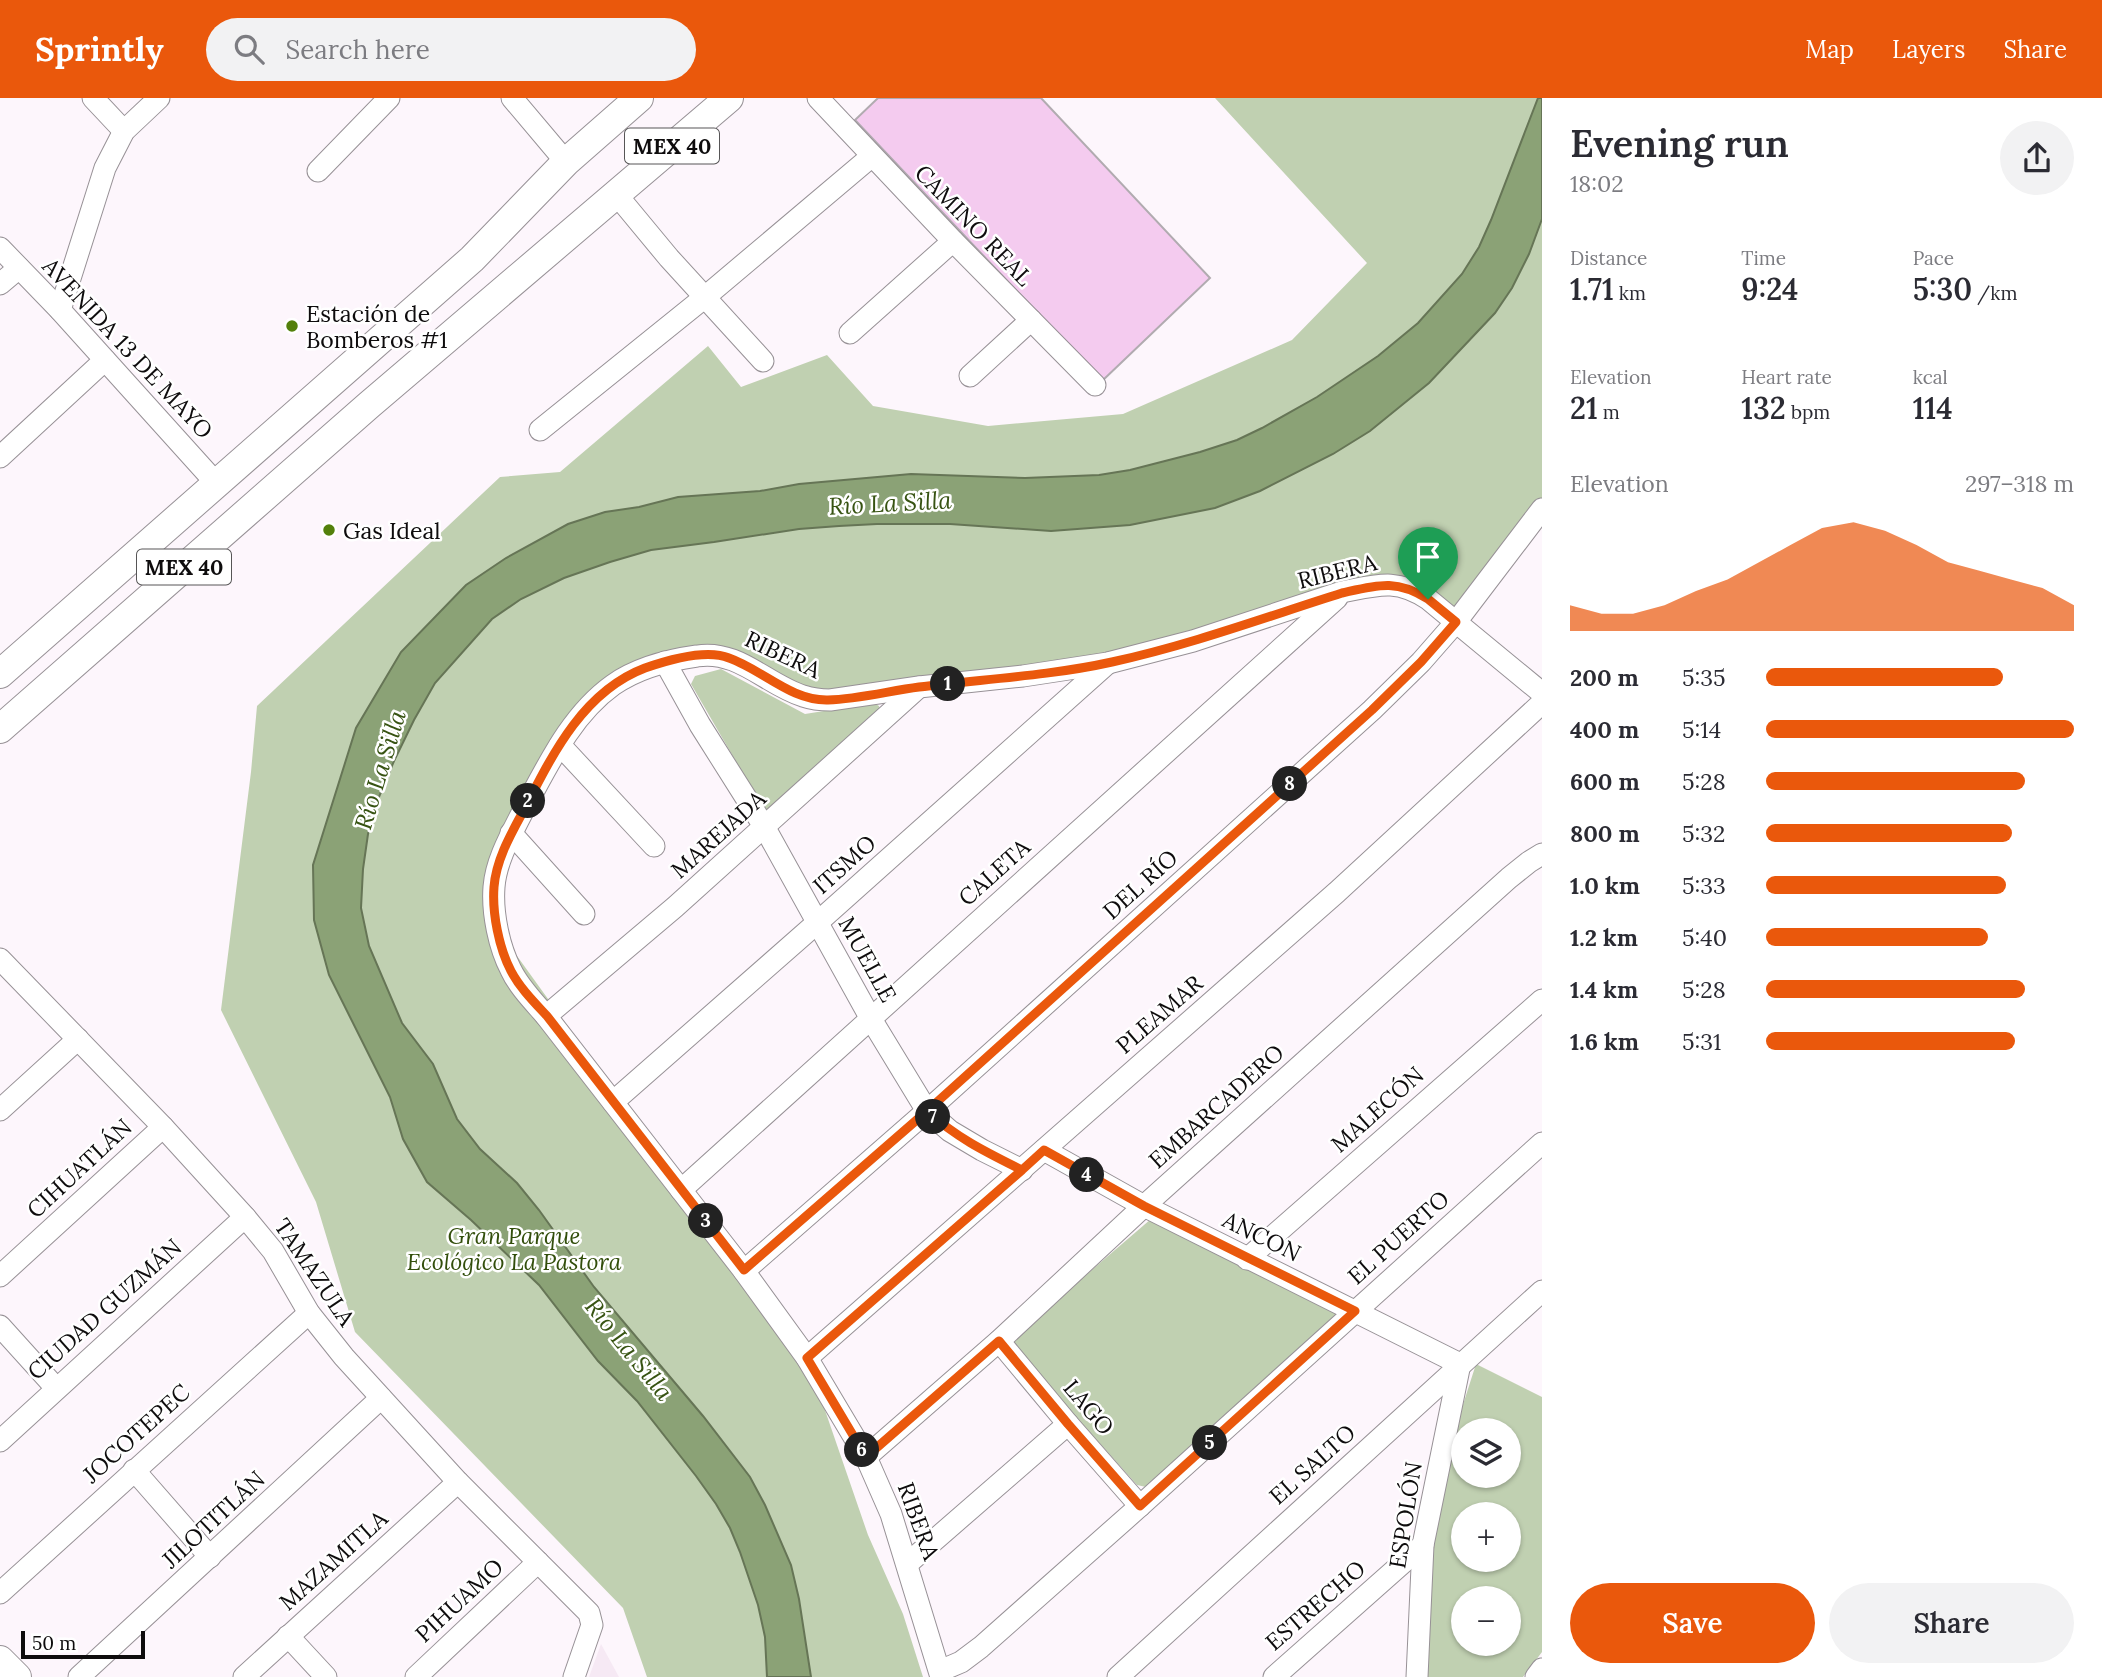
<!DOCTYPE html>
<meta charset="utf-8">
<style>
:root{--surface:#fff;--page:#f2f2f3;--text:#2b2b33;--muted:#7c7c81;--accent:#ea580c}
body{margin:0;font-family:Lora,serif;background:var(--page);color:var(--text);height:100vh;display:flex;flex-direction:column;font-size:26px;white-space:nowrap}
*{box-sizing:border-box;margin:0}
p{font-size:23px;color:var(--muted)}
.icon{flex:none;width:38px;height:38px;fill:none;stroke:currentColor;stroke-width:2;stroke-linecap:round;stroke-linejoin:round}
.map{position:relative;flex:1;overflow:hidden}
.sheet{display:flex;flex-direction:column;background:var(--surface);width:560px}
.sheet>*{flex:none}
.buttons{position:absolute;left:1451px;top:1320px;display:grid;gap:14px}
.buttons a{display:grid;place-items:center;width:70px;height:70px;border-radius:50%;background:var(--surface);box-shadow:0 2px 5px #0004;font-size:35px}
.scale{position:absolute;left:21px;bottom:18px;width:124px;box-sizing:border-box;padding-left:7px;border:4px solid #0e0c0d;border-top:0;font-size:19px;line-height:24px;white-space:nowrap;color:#0e0c0d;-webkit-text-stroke:5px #fff;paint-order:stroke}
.pin{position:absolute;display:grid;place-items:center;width:60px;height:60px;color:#fff;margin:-72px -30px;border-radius:50% 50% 50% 0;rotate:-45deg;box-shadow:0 0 7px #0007}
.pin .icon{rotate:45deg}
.km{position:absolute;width:35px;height:35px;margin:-18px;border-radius:50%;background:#222;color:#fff;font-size:19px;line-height:35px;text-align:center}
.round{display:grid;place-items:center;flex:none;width:74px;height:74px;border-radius:37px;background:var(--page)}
.headline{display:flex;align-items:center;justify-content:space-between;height:119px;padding:0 28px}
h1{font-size:38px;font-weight:600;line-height:52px}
.figures{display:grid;grid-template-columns:repeat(3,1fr);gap:10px;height:119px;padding:7px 28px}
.figures div{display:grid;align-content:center}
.figures b{font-size:30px;font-weight:600}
.figures small{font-size:19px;font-weight:400}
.figures p{font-size:19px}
.chart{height:196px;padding:14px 28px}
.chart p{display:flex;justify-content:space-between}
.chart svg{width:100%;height:126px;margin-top:7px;fill:var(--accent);opacity:.7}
.cta{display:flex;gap:14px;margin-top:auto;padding:14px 28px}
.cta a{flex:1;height:80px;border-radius:42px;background:var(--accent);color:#fff;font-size:28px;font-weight:600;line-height:80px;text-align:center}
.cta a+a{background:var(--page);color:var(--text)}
ul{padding:0 28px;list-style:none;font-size:23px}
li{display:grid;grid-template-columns:112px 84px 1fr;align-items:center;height:52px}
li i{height:18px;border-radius:9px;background:var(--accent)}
header{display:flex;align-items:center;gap:42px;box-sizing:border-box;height:98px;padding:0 35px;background:var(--accent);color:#fff}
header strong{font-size:33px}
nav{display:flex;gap:38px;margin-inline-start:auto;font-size:24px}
.search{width:490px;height:63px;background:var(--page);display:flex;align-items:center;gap:18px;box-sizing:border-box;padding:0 24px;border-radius:38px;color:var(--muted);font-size:26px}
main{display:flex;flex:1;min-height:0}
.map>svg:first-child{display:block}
.built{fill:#f6e9f4}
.green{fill:#c0d0b1;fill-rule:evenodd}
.water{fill:#8ba276;stroke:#667556;stroke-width:2}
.building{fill:#f4cbef;stroke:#b1abb0;stroke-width:2}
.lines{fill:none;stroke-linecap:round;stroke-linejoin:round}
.minor-casing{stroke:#979196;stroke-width:23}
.major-casing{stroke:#979196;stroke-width:30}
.minor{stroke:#fff;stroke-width:21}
.major{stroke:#fff;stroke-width:28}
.route-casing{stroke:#fff;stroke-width:14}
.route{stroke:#ea580c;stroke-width:9}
.poi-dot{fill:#53800b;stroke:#fff;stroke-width:2.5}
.labels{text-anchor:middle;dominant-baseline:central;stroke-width:5;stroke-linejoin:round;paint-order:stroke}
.shield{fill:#fff;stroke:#565556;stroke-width:2}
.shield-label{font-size:21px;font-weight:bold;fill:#0e0c0d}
.street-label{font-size:23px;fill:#0e0c0d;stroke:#fff}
.poi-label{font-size:23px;fill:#0e0c0d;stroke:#fff;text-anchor:start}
.park-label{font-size:23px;font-style:italic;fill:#324e0b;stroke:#fff}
.water-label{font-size:24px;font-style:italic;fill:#375312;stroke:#fff}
</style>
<header>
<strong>Sprintly</strong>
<div class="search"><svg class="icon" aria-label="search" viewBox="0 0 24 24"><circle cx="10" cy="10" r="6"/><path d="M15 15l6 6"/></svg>Search here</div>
<nav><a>Map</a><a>Layers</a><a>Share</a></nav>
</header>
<main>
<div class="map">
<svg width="1542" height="1579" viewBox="0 0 1542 1579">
<rect width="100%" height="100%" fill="#fdf6fc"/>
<!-- built -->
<path class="built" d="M601 1546 619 1579H620H589Z"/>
<!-- green -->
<g class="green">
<path d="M1215 0H1542V411L1456 524 1395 486 1193 543 830 602 746 568 645 563 621 569 560 647 511 735 499 833 807 1260 868 1437 903 1516 923 1579H647L623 1510 355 1234 316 1104 221 912 251 674 257 608 500 379 560 374 708 248 741 289 827 257 873 308 988 328 1123 316 1292 242 1367 165Z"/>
<path d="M721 571 805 616 874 605 879 608 880 613 774 714 764 712 691 586 695 578Z"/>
<path d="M1151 1121 1339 1217 1146 1389 1137 1387 1014 1250 1015 1238Z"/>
<path d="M1476 1266 1542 1299V1554L1523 1579H1426L1435 1394ZM1463 1332H1508V1377H1463ZM1463 1416H1508V1461H1463ZM1463 1500H1508V1545H1463Z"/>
</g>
<!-- water -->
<path class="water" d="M1538 0H1542V121L1529 156 1512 190 1495 215 1429 285 1370 333 1333 356 1260 393 1215 410 1130 427 1051 433 950 426H877L839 428 799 431 714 444 651 452 610 464 564 480 521 501 492 521 435 585 414 622 394 663 376 706 368 736 363 771 361 810 369 848 402 925 433 966 457 1021 480 1051 517 1085 539 1112 594 1189 703 1318 750 1379 765 1407 791 1467 799 1501 811 1579H767L765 1539 758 1507 740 1454 730 1430 716 1406 696 1378 637 1303 598 1263 539 1187 471 1122 427 1084 403 1041 390 999 329 877 314 822 313 767 356 630 401 554 466 487 506 460 568 426 605 414 639 409 678 399 760 393 799 386 911 376 1025 380 1099 377 1130 372 1200 354 1237 342 1262 330 1317 299 1378 258 1418 225 1462 176 1479 149 1491 122Z"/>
<!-- building -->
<path class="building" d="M878 0H1041L1210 180 1102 283 855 22Z"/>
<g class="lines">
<defs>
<g id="minor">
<path d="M93 0 124 33"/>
<path d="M512 0 566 64"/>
<path d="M818 0 953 143 1095 287"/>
<path d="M318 73 389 0"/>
<path d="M616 96 669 160 763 263"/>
<path d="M0 150 60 212 216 385"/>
<path d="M0 186 19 170"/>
<path d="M60 212 105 70 124 33 159 0"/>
<path d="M850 235 953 143"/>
<path d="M970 278 1031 222"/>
<path d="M540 332 705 199 872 58"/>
<path d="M0 359 105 262"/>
<path d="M665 564 700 627 765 730 871 921 927 1013 950 1033 982 1052 1022 1072"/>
<path d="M560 647 654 748"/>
<path d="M511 735 584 816"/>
<path d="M0 861 163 1029 245 1119 273 1153 309 1215 344 1259 458 1384 589 1515 592 1527 574 1579"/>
<path d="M546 918 675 809 919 589"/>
<path d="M613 1004 818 824 1108 565"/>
<path d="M0 1012 78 941"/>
<path d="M1044 1052 1144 1108 1460 1266 1423 1447 1417 1579"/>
<path d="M681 1092 1337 500"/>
<path d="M1247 1161 1542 902"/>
<path d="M744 1173 927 1013 1372 612 1421 564 1456 524 1542 411"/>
<path d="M0 1178 163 1029"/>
<path d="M0 1228 56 1290"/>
<path d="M999 1243 1068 1326 1140 1408"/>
<path d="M807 1260 1337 794 1542 605"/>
<path d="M0 1343 245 1119"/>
<path d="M866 1359 999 1243 1144 1108 1509 780 1529 764 1542 756"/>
<path d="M134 1372 210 1459"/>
<path d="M907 1466 1068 1326"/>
<path d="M0 1495 309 1215"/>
<path d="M288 1538 326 1579"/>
<path d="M940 1573 961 1564 981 1549 1140 1408 1542 1045"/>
<path d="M79 1579 381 1300"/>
<path d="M244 1579 458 1384"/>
<path d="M416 1579 538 1464"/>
<path d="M941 1579 891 1416 866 1359 807 1260 744 1173 546 918C534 904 519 889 511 872 499 849 492 815 494 789 496 762 512 735 524 711 548 667 571 617 613 587 637 570 668 562 697 558 738 551 767 587 803 598 812 601 821 602 830 602L919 589 1023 578 1108 565 1193 543 1342 494C1378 487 1396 480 1428 501L1542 595"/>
<path d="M1118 1579 1542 1193"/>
<path d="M1274 1579 1423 1447"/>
<path d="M1536 1579 1542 1571"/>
</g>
<g id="major">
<path d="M0 576 472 161 566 64 639 0"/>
<path d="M0 631 369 307 729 0"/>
<path d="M0 1562 17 1579"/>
</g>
</defs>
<!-- minor casing -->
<use href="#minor" class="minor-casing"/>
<!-- major casing -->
<use href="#major" class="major-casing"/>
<!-- minor -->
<use href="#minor" class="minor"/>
<!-- major -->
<use href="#major" class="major"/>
</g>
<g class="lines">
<defs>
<path id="route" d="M1428 501C1396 481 1378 487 1342 495 1266 519 1190 547 1112 564 1049 578 983 581 919 589 889 593 858 601 828 602 791 603 763 572 729 560 707 551 668 562 645 570 584 593 553 655 525 710 512 734 496 761 494 789 492 815 499 850 511 873 520 890 534 904 547 918L744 1172 927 1013C957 1040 986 1054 1022 1072L1044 1052 1144 1108 1355 1213 1140 1408 1068 1326 999 1243 866 1359 807 1260 1022 1072C986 1054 957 1040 927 1013L1372 612 1421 564 1456 524 1428 501"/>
</defs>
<!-- route casing -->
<use href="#route" class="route-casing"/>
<!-- route -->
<use href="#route" class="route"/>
</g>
<!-- markers -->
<g class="poi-dot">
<circle cx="292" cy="228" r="7"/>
<circle cx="329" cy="432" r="7"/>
</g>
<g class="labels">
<!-- shield labels -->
<g class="shield">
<rect x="625" y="30.5" width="94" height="35" rx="5"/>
<rect x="137" y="451.5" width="94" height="35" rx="5"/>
</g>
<g class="shield-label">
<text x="672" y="48">MEX 40</text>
<text x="184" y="469">MEX 40</text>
</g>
<!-- street labels -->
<g class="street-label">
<text transform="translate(974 127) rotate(46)">CAMINO REAL</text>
<text transform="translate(128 250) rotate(47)">AVENIDA 13 DE MAYO</text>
<text transform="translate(1337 473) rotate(-14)">RIBERA</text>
<text transform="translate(783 556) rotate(25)">RIBERA</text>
<text transform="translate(718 736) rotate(-42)">MAREJADA</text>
<text transform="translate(844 766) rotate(-42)">ITSMO</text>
<text transform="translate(994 774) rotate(-42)">CALETA</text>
<text transform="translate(1140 786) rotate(-42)">DEL RÍO</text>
<text transform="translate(868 861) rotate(61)">MUELLE</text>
<text transform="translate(1159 916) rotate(-41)">PLEAMAR</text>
<text transform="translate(1216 1008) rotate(-42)">EMBARCADERO</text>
<text transform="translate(1377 1011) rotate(-42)">MALECÓN</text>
<text transform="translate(79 1070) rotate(-43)">CIHUATLÁN</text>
<text transform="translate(1262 1138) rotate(26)">ANCON</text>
<text transform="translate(1398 1139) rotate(-42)">EL PUERTO</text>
<text transform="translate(315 1174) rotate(56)">TAMAZULA</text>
<text transform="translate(104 1211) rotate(-42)">CIUDAD GUZMÁN</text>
<text transform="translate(1089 1309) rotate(50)">LAGO</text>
<text transform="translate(136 1335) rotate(-42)">JOCOTEPEC</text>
<text transform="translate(1312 1366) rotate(-42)">EL SALTO</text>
<text transform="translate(1405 1417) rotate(-81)">ESPOLÓN</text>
<text transform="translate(213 1421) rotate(-43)">JILOTITLÁN</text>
<text transform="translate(919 1423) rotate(70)">RIBERA</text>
<text transform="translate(333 1462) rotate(-42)">MAZAMITLA</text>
<text transform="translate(459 1502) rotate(-43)">PIHUAMO</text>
<text transform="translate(1315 1507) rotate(-41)">ESTRECHO</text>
</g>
<!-- poi labels -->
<g class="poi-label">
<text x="306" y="215">Estación de<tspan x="306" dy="26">Bomberos #1</tspan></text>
<text x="343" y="432">Gas Ideal</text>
</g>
<!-- park labels -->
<g class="park-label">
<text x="514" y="1137">Gran Parque<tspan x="514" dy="26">Ecológico La Pastora</tspan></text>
</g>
<!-- water labels -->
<g class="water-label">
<text transform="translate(890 405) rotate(-3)">Río La Silla</text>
<text transform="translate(380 672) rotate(-73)">Río La Silla</text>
<text transform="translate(629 1251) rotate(51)">Río La Silla</text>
</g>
</g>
</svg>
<div class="buttons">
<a><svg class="icon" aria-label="layers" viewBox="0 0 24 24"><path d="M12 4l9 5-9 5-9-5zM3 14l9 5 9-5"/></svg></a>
<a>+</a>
<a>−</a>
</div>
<div class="scale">50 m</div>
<div class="pin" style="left:1428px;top:501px;background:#1e9e55"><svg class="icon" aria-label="arrive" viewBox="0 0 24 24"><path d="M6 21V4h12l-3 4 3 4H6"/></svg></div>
<b class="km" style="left:948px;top:586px">1</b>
<b class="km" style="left:528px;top:703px">2</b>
<b class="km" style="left:706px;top:1123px">3</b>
<b class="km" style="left:1087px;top:1077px">4</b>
<b class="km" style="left:1210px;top:1345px">5</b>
<b class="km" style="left:862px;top:1352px">6</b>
<b class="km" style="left:933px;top:1019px">7</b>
<b class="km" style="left:1290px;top:686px">8</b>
</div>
<section class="sheet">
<div class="headline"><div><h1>Evening run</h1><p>18:02</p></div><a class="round"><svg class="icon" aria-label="share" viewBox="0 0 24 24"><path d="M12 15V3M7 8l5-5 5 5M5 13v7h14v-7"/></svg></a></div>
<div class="figures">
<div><p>Distance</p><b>1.71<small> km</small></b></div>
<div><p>Time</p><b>9:24</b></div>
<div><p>Pace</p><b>5:30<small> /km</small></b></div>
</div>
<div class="figures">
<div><p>Elevation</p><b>21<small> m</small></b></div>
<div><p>Heart rate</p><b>132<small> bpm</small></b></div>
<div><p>kcal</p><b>114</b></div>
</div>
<div class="chart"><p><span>Elevation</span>297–318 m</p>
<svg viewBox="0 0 160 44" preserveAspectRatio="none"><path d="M0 44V35L10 38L20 38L30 35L40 30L50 26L60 20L70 14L80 8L90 6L100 9L110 14L120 20L130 23L140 26L150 29L160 35V44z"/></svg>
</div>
<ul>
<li><b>200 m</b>5:35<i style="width:77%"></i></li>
<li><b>400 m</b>5:14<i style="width:100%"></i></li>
<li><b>600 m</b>5:28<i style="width:84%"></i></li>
<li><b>800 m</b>5:32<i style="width:80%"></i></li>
<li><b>1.0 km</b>5:33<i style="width:78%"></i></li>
<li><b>1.2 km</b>5:40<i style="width:72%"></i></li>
<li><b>1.4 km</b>5:28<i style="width:84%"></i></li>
<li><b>1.6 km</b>5:31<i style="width:81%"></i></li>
</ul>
<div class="cta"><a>Save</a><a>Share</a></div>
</section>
</main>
